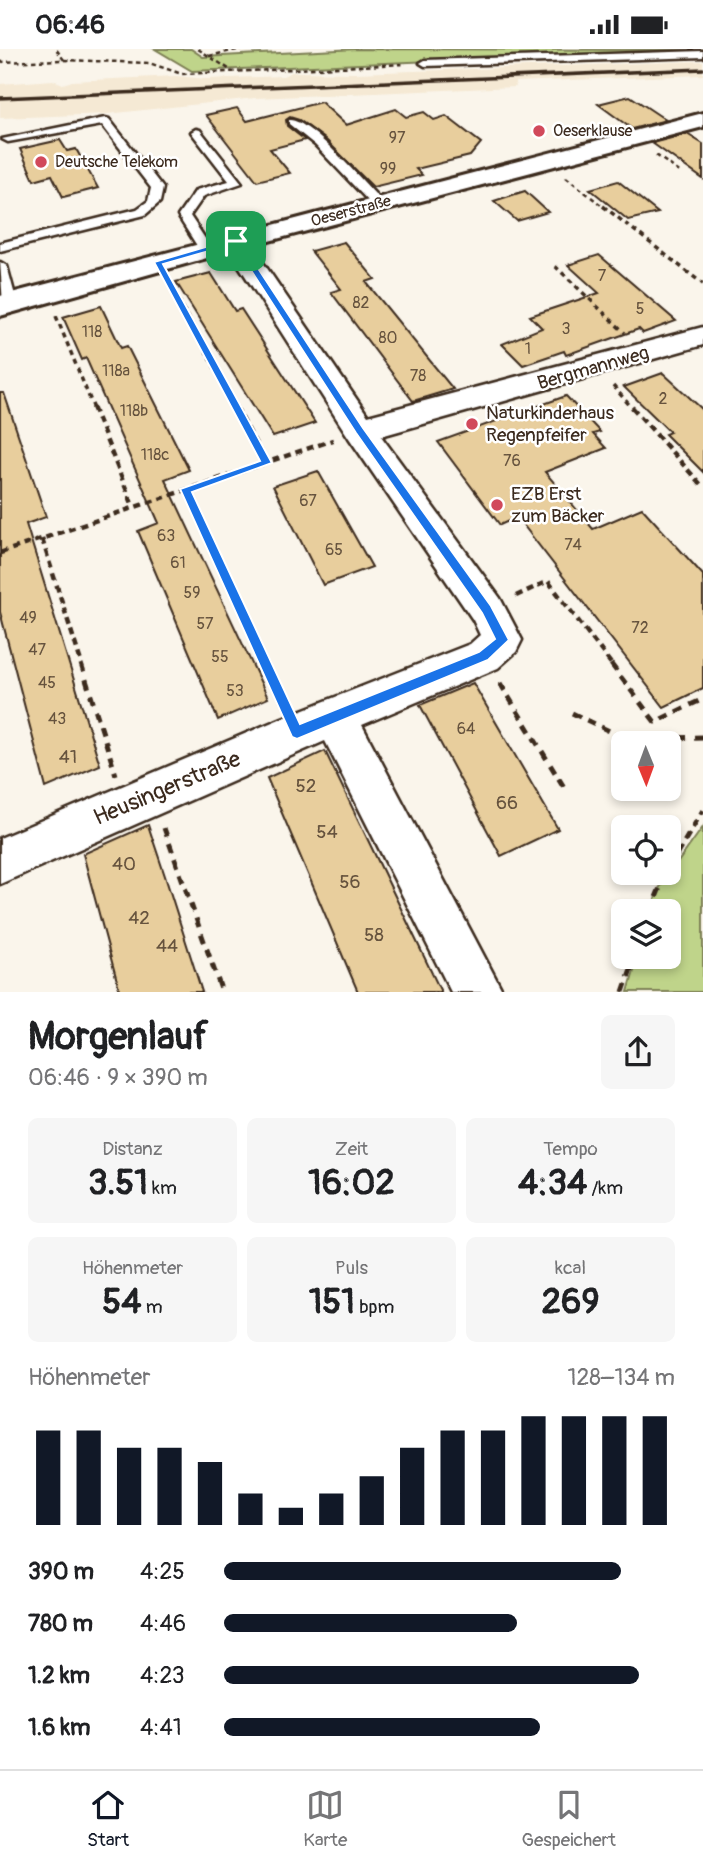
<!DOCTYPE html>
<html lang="de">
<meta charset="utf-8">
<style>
:root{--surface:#fff;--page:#f6f6f6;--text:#202124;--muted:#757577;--line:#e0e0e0;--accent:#111827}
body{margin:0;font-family:Pangolin,sans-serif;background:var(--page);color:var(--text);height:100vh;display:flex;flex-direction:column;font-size:26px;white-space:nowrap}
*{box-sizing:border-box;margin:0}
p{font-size:23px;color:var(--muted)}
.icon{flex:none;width:38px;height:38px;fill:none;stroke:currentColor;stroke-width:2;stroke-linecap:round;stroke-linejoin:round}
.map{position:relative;height:943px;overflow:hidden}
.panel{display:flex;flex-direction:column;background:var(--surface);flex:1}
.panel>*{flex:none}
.needle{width:46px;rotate:179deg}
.fabs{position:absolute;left:611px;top:682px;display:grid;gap:14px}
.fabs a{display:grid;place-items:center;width:70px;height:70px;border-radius:10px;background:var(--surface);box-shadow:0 4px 10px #0003;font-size:35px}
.pin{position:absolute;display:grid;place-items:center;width:60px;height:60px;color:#fff;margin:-30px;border-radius:14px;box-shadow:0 4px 10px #0006}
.round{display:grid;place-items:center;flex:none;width:74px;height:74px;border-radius:10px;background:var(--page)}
.summary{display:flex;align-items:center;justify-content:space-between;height:119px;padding:0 28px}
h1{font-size:38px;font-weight:700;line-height:52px}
.metrics{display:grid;grid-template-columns:repeat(3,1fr);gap:10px;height:119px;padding:7px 28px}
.metrics div{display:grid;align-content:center;border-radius:10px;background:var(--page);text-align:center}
.metrics b{font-size:35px;font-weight:700}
.metrics small{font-size:19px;font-weight:400}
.metrics p{font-size:19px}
.chart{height:196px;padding:14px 28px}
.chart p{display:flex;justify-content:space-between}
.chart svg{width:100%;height:126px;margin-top:7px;stroke:var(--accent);stroke-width:6}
ul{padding:0 28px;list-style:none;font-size:23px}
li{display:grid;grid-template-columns:112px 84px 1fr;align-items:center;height:52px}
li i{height:18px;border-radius:9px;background:var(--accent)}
.status{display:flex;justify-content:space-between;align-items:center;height:49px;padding:0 35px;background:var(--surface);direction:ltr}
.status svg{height:19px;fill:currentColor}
.tab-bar{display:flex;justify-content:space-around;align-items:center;height:98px;border-top:2px solid var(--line);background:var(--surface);font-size:19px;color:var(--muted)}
.tab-bar a{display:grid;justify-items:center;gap:4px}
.tab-bar .selected{color:var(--accent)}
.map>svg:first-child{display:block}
.built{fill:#f5e9d4}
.green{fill:#bfd48a;stroke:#7d7f54;stroke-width:2}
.building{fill:#e8ce9d;stroke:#3b2a1e;stroke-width:2}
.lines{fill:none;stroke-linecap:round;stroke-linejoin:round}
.lane-casing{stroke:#3b2a1e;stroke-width:5}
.street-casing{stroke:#3b2a1e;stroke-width:5}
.secondary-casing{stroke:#3b2a1e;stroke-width:6}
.path-far3{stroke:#3b2a1e;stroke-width:2.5;stroke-dasharray:4.5 3.5;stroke-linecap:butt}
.path-far2{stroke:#3b2a1e;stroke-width:3.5;stroke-dasharray:5 4.5;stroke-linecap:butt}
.path-far1{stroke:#3b2a1e;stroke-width:4.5;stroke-dasharray:7 5;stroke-linecap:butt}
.path{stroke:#3b2a1e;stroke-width:5;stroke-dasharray:9 7;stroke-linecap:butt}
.lane{fill:#fff;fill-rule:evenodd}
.street{fill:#fff;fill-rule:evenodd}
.secondary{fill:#fff;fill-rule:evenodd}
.rail{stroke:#3b2a1e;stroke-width:3.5}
.route{fill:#1a73e8;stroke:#fff;stroke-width:2;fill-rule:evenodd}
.poi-dot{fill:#d1495b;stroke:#fff;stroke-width:2.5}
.labels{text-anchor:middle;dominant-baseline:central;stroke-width:5;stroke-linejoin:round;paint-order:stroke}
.far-poi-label{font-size:16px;fill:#3b2a1e;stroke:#fff;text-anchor:start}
.number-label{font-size:16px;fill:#66533e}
.far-street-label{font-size:16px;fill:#3b2a1e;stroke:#fff}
.street-label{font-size:19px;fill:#3b2a1e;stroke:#fff}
.poi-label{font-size:19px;fill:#3b2a1e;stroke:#fff;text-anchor:start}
.near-number-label{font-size:19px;fill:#66533e}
.near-street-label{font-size:23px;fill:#3b2a1e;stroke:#fff}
</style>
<div class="status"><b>06:46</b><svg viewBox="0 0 49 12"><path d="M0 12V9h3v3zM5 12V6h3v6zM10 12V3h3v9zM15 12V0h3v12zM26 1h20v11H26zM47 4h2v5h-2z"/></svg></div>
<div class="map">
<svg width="703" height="943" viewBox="0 0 703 943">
<rect width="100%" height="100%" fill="#faf5eb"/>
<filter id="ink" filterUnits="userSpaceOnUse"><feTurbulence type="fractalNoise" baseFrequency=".0143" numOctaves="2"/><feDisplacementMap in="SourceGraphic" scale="14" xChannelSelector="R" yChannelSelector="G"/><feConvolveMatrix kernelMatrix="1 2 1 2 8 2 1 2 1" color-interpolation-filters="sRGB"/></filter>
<g filter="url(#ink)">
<!-- built -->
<path class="built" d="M703 12V26L515 33 516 38 255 49 107 65 0 69V35L53 31 63 35 72 32 176 27 206 30 283 27 292 23 355 24Z"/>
<!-- green -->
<g class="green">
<path d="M155 0H191L203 8 357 0 703 1 192 22Z"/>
<path d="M703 778V943H628L638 908H668V863H651L658 841Z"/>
</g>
<!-- building -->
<g class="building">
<path d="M630 47 666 71 632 80 598 55Z"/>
<path d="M321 53 346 76 396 60 406 68 424 63 434 71 446 67 481 94 470 107 416 120 422 126 373 138 325 90 299 71 290 68 286 71 287 77 305 91 270 100 290 124 257 132 206 66 237 59 247 72Z"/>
<path d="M687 85 703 95V130L652 94Z"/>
<path d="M60 91 67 102 76 100 98 139 63 148 52 126 34 131 20 100Z"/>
<path d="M618 132 658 164 628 171 590 140Z"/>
<path d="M525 142 548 163 517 172 494 152Z"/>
<path d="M344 193 375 230 366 233 453 340 413 352 331 243 341 240 311 202Z"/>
<path d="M599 206 676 272 643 284 639 280 566 306 564 302 523 316 502 295 542 279 530 267 599 244 568 216Z"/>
<path d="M211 224 235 262 241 260 315 374 273 388 176 233Z"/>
<path d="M101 257 121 299 127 297 189 421 165 430 268 649 218 671 138 482 159 474 86 309 82 311 63 268Z"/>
<path d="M663 324 703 361V423L665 385 670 383 624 338Z"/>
<path d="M0 344H4L46 468 26 475 100 716 46 739 0 563Z"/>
<path d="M566 347 600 383 593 385 606 399 545 423 593 480 642 459 703 526V639L664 658 517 468 500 476 438 393Z"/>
<path d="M318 422 372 518 323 536 273 437Z"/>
<path d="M473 634 558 780 501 807 420 656Z"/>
<path d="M325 702 393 843 441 943H358L267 729Z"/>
<path d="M148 776 165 827 202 943H120L83 805Z"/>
</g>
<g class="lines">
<defs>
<g id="lane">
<path d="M703 2V8L425 17 420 14 425 11Z"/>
<path d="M105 69 109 70 163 139 160 153 145 166 0 202V194L137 160 148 152 151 139 102 76 8 93 2 90Z"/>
<path d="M289 71C309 69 366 136 382 152V158H374L315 96 289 75Z"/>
<path d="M196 80 200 81 242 134 204 147 190 167 212 200 206 204 201 203 178 167 196 141 229 132 191 83Z"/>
<path d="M0 213 7 217 17 254 15 257 10 258 3 254Z"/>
</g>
<path id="street" d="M236 184 245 187 368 367 703 278V296L381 387 500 549 522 591 516 603 498 619 362 676 503 943H451L325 692 0 835V789L282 669 470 595 480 586 473 571 349 389 223 192 227 187Z"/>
<path id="secondary" d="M703 64V78L246 198 0 267V247Z"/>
</defs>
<!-- lane casing -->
<use href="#lane" class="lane-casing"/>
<!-- street casing -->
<use href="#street" class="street-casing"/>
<!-- secondary casing -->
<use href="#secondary" class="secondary-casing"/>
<!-- path-far3 -->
<g class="path-far3">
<path d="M198 0 232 22"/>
<path d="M209 7 241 0"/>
<path d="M64 11 149 14 182 25 406 15"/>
<path d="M0 13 64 11 56 0"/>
<path d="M656 106 681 124"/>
<path d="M566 128 605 159"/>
</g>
<!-- path-far2 -->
<g class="path-far2">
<path d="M603 157 703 235"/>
<path d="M555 217 625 284"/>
<path d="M169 233 237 360"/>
<path d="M56 267 94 360"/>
<path d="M613 337 633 360"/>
</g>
<!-- path-far1 -->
<g class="path-far1">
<path d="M93 358 133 457"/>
<path d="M236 358 266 414"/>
<path d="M632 358 703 438"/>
<path d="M186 440 266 616"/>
<path d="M42 490 82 616"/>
<path d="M0 504 333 391"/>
<path d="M516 547 548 532 612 616"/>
</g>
<!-- path -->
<g class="path">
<path d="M81 615 116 726"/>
<path d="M266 615 283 653"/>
<path d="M611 615 655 673 703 650"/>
<path d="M500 634 567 743"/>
<path d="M572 664 626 690 703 688"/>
<path d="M164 779 222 943"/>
<path d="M668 820 703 761"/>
<path d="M650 863 666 824"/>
<path d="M623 943 635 908"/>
</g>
<!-- lane -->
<use href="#lane" class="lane"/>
<!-- street -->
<use href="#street" class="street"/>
<!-- secondary -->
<use href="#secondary" class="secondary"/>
<!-- rail -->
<path class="rail" d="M0 49 703 20"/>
</g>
</g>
<!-- route -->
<path class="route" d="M233 190 240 192 363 379 491 557 509 591 488 611 297 690 292 688 180 440 260 412 154 213ZM234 195 356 384 482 564 495 590 479 603 300 675 192 443 272 414 163 215Z"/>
<!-- markers -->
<g class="poi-dot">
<circle cx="539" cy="82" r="7"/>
<circle cx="41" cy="113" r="7"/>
<circle cx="472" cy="375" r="7"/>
<circle cx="497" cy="456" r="7"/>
</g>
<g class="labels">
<!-- far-poi labels -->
<g class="far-poi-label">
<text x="553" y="82">Oeserklause</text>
<text x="55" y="113">Deutsche Telekom</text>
</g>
<!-- number labels -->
<g class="number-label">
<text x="397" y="89">97</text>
<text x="388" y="120">99</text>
<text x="602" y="227">7</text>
<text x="361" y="254">82</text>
<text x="640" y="260">5</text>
<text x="566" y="280">3</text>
<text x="92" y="283">118</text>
<text x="388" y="289">80</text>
<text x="528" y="300">1</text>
<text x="116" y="322">118a</text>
<text x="418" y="327">78</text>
<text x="663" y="350">2</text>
<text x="134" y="362">118b</text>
<text x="155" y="406">118c</text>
<text x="512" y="412">76</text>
<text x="308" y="452">67</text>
<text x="166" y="487">63</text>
<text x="573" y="496">74</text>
<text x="334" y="501">65</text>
<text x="178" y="514">61</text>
<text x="192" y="544">59</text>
<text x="28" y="569">49</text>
<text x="205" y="575">57</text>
<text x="640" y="579">72</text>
<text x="37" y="601">47</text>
<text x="220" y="608">55</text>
<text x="47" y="634">45</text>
<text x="235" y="642">53</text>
<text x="57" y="670">43</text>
<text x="466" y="680">64</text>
</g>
<!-- far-street labels -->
<g class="far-street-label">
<text transform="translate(351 162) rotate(-15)">Oeserstraße</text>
</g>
<!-- street labels -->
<g class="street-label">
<text transform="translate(593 319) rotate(-16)">Bergmannweg</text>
</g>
<!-- poi labels -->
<g class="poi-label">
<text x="486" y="364">Naturkinderhaus<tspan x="486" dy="22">Regenpfeifer</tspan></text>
<text x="511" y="445">EZB Erst<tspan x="511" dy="22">zum Bäcker</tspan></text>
</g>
<!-- near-number labels -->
<g class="near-number-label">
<text x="68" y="708">41</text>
<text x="306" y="737">52</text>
<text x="507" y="754">66</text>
<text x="327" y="783">54</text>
<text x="124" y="815">40</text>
<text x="350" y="833">56</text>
<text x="139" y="869">42</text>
<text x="374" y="886">58</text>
<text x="167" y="897">44</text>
</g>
<!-- near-street labels -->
<g class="near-street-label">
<text transform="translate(167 739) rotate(-23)">Heusingerstraße</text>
</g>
</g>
</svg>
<div class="fabs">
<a><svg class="needle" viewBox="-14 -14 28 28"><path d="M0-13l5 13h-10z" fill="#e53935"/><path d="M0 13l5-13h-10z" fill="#757577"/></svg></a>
<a><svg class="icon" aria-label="locate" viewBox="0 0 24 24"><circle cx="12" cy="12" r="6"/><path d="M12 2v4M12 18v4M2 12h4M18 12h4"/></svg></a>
<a><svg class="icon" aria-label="layers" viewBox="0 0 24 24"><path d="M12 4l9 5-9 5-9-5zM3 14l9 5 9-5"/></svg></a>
</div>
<div class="pin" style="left:236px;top:192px;background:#1e9e55"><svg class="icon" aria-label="arrive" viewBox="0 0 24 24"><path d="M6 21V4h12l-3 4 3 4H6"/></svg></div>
</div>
<section class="panel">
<div class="summary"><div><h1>Morgenlauf</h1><p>06:46 · 9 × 390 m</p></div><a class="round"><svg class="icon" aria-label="share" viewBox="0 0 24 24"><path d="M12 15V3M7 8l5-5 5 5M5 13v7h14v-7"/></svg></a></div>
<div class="metrics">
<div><p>Distanz</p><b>3.51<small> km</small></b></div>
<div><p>Zeit</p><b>16:02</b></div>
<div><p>Tempo</p><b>4:34<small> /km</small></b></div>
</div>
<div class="metrics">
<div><p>Höhenmeter</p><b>54<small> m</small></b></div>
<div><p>Puls</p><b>151<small> bpm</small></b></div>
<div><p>kcal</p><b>269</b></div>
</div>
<div class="chart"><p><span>Höhenmeter</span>128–134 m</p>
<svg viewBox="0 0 160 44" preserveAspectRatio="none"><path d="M5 44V11M15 44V11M25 44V17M35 44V17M45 44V22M55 44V33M65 44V38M75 44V33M85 44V27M95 44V17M105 44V11M115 44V11M125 44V6M135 44V6M145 44V6M155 44V6"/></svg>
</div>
<ul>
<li><b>390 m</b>4:25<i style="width:88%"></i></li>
<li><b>780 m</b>4:46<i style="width:65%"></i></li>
<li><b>1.2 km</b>4:23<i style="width:92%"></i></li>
<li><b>1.6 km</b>4:41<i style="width:70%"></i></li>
</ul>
</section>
<nav class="tab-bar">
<a class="selected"><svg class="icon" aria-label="home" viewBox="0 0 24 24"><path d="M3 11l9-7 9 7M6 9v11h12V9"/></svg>Start</a>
<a><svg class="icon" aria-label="map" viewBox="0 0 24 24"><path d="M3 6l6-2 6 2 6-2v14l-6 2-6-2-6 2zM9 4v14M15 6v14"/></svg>Karte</a>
<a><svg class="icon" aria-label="saved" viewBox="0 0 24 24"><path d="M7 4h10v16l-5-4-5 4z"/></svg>Gespeichert</a>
</nav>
